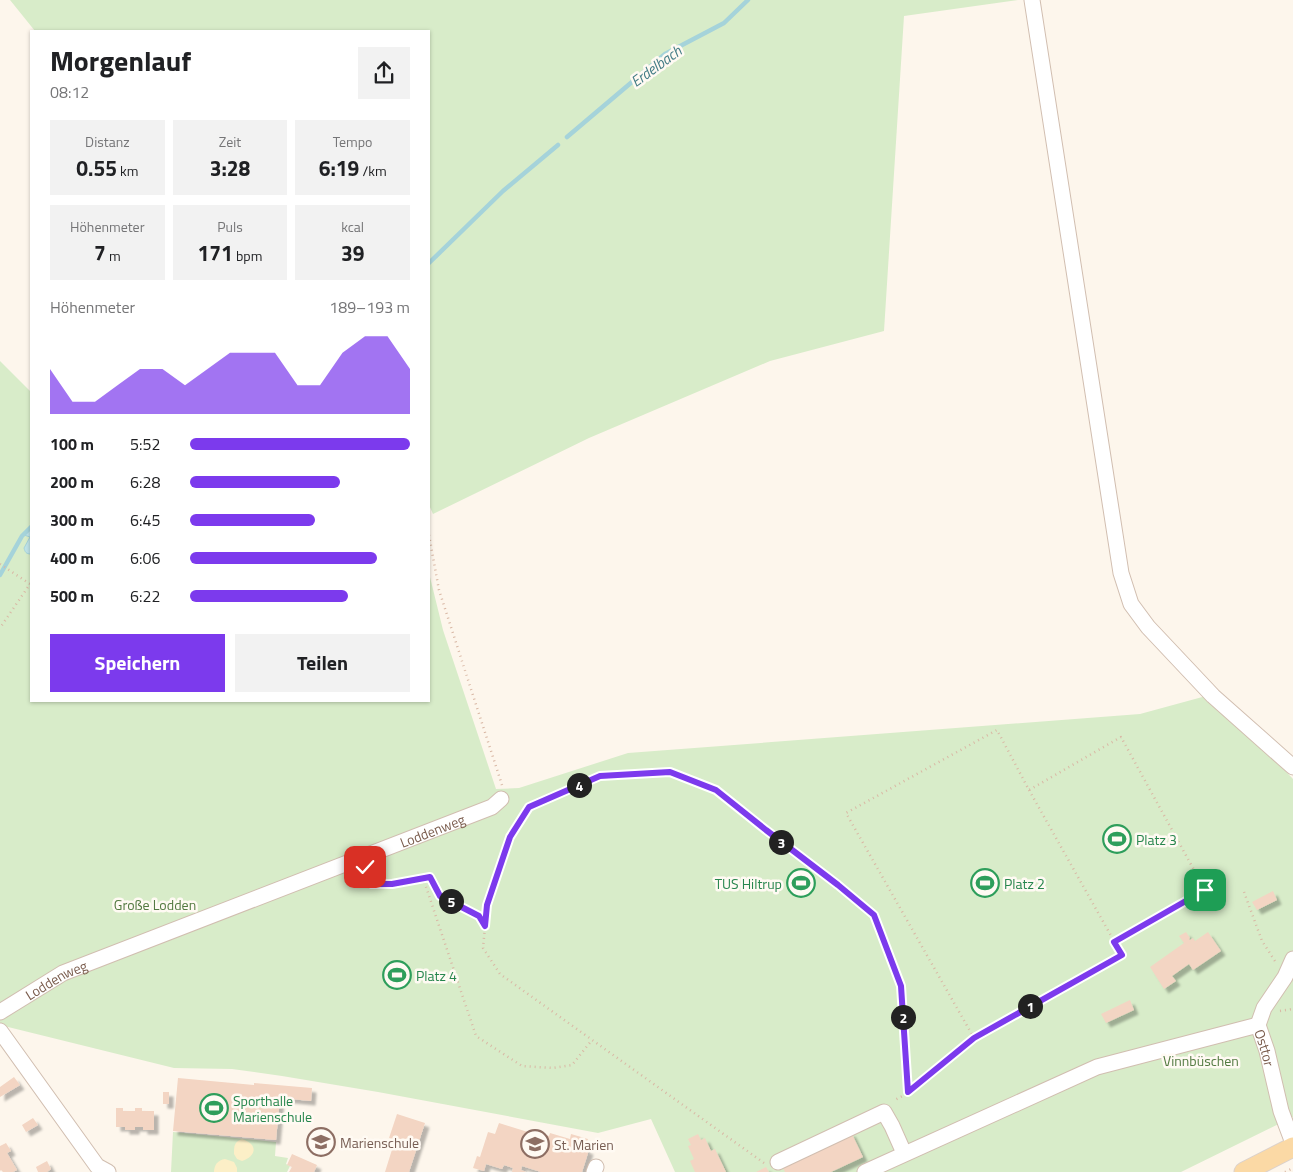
<!DOCTYPE html>
<html lang="de">
<meta charset="utf-8">
<style>
:root{--surface:#fff;--page:#f2f2f2;--text:#202124;--muted:#757577;--accent:#7c3aed}
body{margin:0;font-family:"Titillium Web",sans-serif;background:var(--page);color:var(--text);height:100vh;display:flex;flex-direction:column;font-size:19px;white-space:nowrap}
*{box-sizing:border-box;margin:0}
p{font-size:16px;color:var(--muted)}
.icon{flex:none;width:28px;height:28px;fill:none;stroke:currentColor;stroke-width:2;stroke-linecap:round;stroke-linejoin:round}
.map{position:relative;flex:1;overflow:hidden}
.drawer{position:absolute;left:30px;top:30px;width:400px;height:672px;display:flex;flex-direction:column;background:var(--surface);border-radius:0px;box-shadow:0 1px 4px #0004}
.drawer>*{flex:none}
.pin{position:absolute;display:grid;place-items:center;width:42px;height:42px;color:#fff;margin:-21px;border-radius:10px;box-shadow:0 2px 8px #0006}
.km{position:absolute;width:25px;height:25px;margin:-12px;border-radius:50%;background:#222;color:#fff;font-size:14px;line-height:25px;text-align:center}
.round{display:grid;place-items:center;flex:none;width:52px;height:52px;border-radius:0px;background:var(--page)}
.summary{display:flex;align-items:center;justify-content:space-between;height:85px;padding:0 20px}
h1{font-size:28px;font-weight:700;line-height:38px}
.metrics{display:grid;grid-template-columns:repeat(3,1fr);gap:8px;height:85px;padding:5px 20px}
.metrics div{display:grid;align-content:center;border-radius:0px;background:var(--page);text-align:center}
.metrics b{font-size:21px;font-weight:700}
.metrics small{font-size:14px;font-weight:400}
.metrics p{font-size:14px}
.chart{height:140px;padding:10px 20px}
.chart p{display:flex;justify-content:space-between}
.chart svg{width:100%;height:90px;margin-top:5px;fill:var(--accent);opacity:.7}
.action{display:flex;gap:10px;margin-top:auto;padding:10px 20px}
.action a{flex:1;height:58px;border-radius:0px;background:var(--accent);color:#fff;font-size:20px;font-weight:700;line-height:58px;text-align:center}
.action a+a{background:var(--page);color:var(--text)}
ul{padding:0 20px;list-style:none;font-size:16px}
li{display:grid;grid-template-columns:80px 60px 1fr;align-items:center;height:38px}
li i{height:12px;border-radius:6px;background:var(--accent)}
.map>svg:first-child{display:block}
.green{fill:#d8ecc9}
.sand{fill:#fcefc7}
.water{fill:#bfe3e8;stroke:#a5d3da}
.lines{fill:none;stroke-linecap:round;stroke-linejoin:round}
.stream{stroke:#a5d3da;stroke-width:4.5}
.building{fill:#f3d5c3;filter:url(#shadow)}
.minor-casing{stroke:#d1beb0;stroke-width:17}
.major-casing{stroke:#dad1cd;stroke-width:21}
.path{stroke:#d9b8a5;stroke-width:2.5;stroke-dasharray:1 4;stroke-linecap:butt}
.minor{stroke:#fff;stroke-width:15}
.major{stroke:#fbd9a5;stroke-width:19}
.route-casing{stroke:#fff;stroke-width:10}
.route{stroke:#7c3aed;stroke-width:6}
.labels{text-anchor:middle;dominant-baseline:central;stroke-width:5;stroke-linejoin:round;paint-order:stroke}
.street-label{font-size:14px;fill:#7a5c4d;stroke:#fffaf3}
.leisure-label{font-size:14px;fill:#27864d;stroke:#fffaf3;text-anchor:start}
.park-label{font-size:14px;fill:#537a41;stroke:#fffaf3}
.education-label{font-size:14px;fill:#785e54;stroke:#fffaf3;text-anchor:start}
.water-label{font-size:15px;font-style:italic;fill:#437c86;stroke:#fffaf3}
</style>
<div class="map">
<svg width="1293" height="1172" viewBox="0 0 1293 1172">
<defs>
<filter id="shadow"><feDropShadow dx="4.5" dy="4.5" stdDeviation="1" flood-color="#0004"/></filter>
</defs>
<rect width="100%" height="100%" fill="#fdf6ec"/>
<!-- green -->
<g class="green">
<path d="M10 0H1018L904 16 884 331 770 361 589 438 433 514 429 505V31H35Z"/>
<path d="M0 361 31 392V701H429V573L443 630 496 789 519 788 628 753 1140 714 1206 696 1256 740 1293 779V1117L1181 1172H675L651 1119 598 1133 378 1092 282 1076 232 1069 174 1068 0 1025Z"/>
<path d="M173 1132 276 1142 275 1156 288 1158 286 1164 290 1166 287 1172H171Z"/>
</g>
<!-- sand -->
<g class="sand">
<path d="M242 1139C258 1144 257 1156 242 1161L237 1159 234 1154C234 1146 234 1142 242 1139Z"/>
<path d="M225 1159 234 1162 237 1168V1172H214C214 1165 218 1160 225 1159Z"/>
</g>
<!-- water -->
<path class="water" d="M28 530 31 531V554C26 554 25 552 24 548L30 537 24 535Z"/>
<g class="lines">
<!-- stream -->
<g class="stream">
<path d="M567 137 665 54 724 23 748 0"/>
<path d="M429 263 503 191 558 145"/>
<path d="M0 575 22 536 31 527"/>
</g>
</g>
<!-- building -->
<g class="building">
<path d="M1273 891 1277 900 1257 910 1252 902Z"/>
<path d="M1186 932 1190 938 1189 939 1190 940 1193 938 1195 941 1208 932 1221 951 1193 970 1189 964 1172 976 1176 981 1164 989 1150 967 1184 943 1179 936Z"/>
<path d="M1130 1000 1134 1010 1106 1023 1101 1014Z"/>
<path d="M14 1077 20 1085 0 1097V1087Z"/>
<path d="M178 1078 254 1085V1083L312 1088 311 1101 280 1098 276 1140 173 1131Z"/>
<rect x="163" y="1092" width="6" height="12"/>
<path d="M116 1108H123V1111H135V1108H142V1111H154V1130H143V1127H135V1130H125V1127H116Z"/>
<path d="M397 1114 425 1123 409 1172H385L395 1140 389 1138Z"/>
<path d="M33 1118 38 1125 26 1132 22 1125Z"/>
<path d="M499 1123 531 1133 532 1131 549 1136 550 1133 570 1139 571 1134 588 1139 585 1149 589 1150 582 1172H541L522 1166 521 1170 526 1172H512L513 1168 504 1165 502 1169 486 1164 484 1171 473 1168 477 1156 480 1157 488 1132 495 1134Z"/>
<path d="M851 1132 863 1157 831 1172H785L781 1164Z"/>
<path d="M698 1134 701 1140 705 1138 711 1151 715 1149 726 1172H695L690 1161 694 1159 688 1146 691 1145 688 1139Z"/>
<path d="M6 1143 11 1151 7 1153 17 1170 13 1172H3L1 1170 0 1171V1146Z"/>
<path d="M292 1154 317 1165 314 1172H289L292 1167 287 1165Z"/>
<path d="M47 1161 51 1169 47 1172H38L36 1167Z"/>
<path d="M766 1167 769 1172H756Z"/>
</g>
<g class="lines">
<defs>
<g id="minor">
<path d="M1032 0 1121 573 1131 604 1148 627 1213 696 1293 767"/>
<path id="s1" d="M1293 959 1285 977 1264 1008 1258 1025 1267 1051 1281 1111 1293 1143"/>
<path id="s2" d="M0 1012 63 973 492 807 501 799"/>
<path d="M0 1031 97 1166 108 1172"/>
<path d="M778 1162 884 1112 892 1126 904 1153"/>
<path d="M594 1172 596 1167"/>
<path d="M865 1172 1097 1067 1258 1025"/>
</g>
<path id="major" d="M1244 1172 1293 1147"/>
</defs>
<!-- minor casing -->
<use href="#minor" class="minor-casing"/>
<!-- major casing -->
<use href="#major" class="major-casing"/>
<!-- path -->
<g class="path">
<path d="M429 535 439 590 502 785"/>
<path d="M0 564 30 584 0 628"/>
<path d="M1029 790 1114 941"/>
<path d="M366 871 372 884 392 883 423 878 476 1036 522 1066 553 1068 572 1065 592 1040"/>
<path d="M423 878 430 877 440 896 479 916 485 924"/>
<path d="M1244 892 1262 941 1275 961"/>
<path d="M1280 1011 1293 1009"/>
<path d="M908 1093 974 1038 1122 955 1114 942 1205 890 1121 737 1029 790 997 730 846 813 974 1038"/>
<path d="M764 1163 500 974 483 948 487 905 510 837 529 807 599 776 669 772 716 790 765 830 838 885 874 915 901 986 908 1093 893 1101"/>
<path d="M1285 1172 1293 1168"/>
</g>
<!-- minor -->
<use href="#minor" class="minor"/>
<!-- major -->
<use href="#major" class="major"/>
</g>
<g class="lines">
<defs>
<path id="route" d="M365 867 372 884H392L430 877 440 896 479 916 485 926 487 905 510 837 529 807 600 776 670 772 716 790 766 830 838 885 874 915 901 986 908 1092 974 1038 1122 955 1114 942 1205 890"/>
</defs>
<!-- route casing -->
<use href="#route" class="route-casing"/>
<!-- route -->
<use href="#route" class="route"/>
</g>
<!-- icons -->
<defs>
<symbol id="stadium-ring" viewBox="-11 -11 22 22"><circle r="9.5" fill="#fffaf3" stroke="#2e9e5b" stroke-width="1.5"/><path d="M0-5a6.5 5 0 1 0 0 10a6.5 5 0 1 0 0-10ZM-3.5-1.8h7v3.6h-7Z" fill="#2e9e5b"/></symbol>
<symbol id="school-ring" viewBox="-11 -11 22 22"><circle r="9.5" fill="#fffaf3" stroke="#8d6e63" stroke-width="1.5"/><path d="M0-5L7-2L0 1L-7-2ZM-4 1L0 2.5L4 1V4Q0 6-4 4Z" fill="#8d6e63"/></symbol>
</defs>
<g fill-rule="evenodd">
<use href="#stadium-ring" x="1101" y="823" width="32" height="32"/>
<use href="#stadium-ring" x="785" y="867" width="32" height="32"/>
<use href="#stadium-ring" x="969" y="867" width="32" height="32"/>
<use href="#stadium-ring" x="381" y="959" width="32" height="32"/>
<use href="#stadium-ring" x="198" y="1092" width="32" height="32"/>
<use href="#school-ring" x="305" y="1126" width="32" height="32"/>
<use href="#school-ring" x="519" y="1128" width="32" height="32"/>
</g>
<g class="labels">
<!-- street labels -->
<g class="street-label">
<text stroke="none"><textPath href="#s2" startOffset="470">Loddenweg</textPath></text>
<text stroke="none"><textPath href="#s2" startOffset="65">Loddenweg</textPath></text>
<text stroke="none"><textPath href="#s1" startOffset="99">Osttor</textPath></text>
</g>
<!-- leisure labels -->
<g class="leisure-label">
<text x="1136" y="839">Platz 3</text>
<text x="782" y="883" text-anchor="end">TUS Hiltrup</text>
<text x="1004" y="883">Platz 2</text>
<text x="416" y="975">Platz 4</text>
<text x="233" y="1100">Sporthalle<tspan x="233" dy="16">Marienschule</tspan></text>
</g>
<!-- park labels -->
<g class="park-label">
<text x="155" y="904">Große Lodden</text>
<text x="1201" y="1060">Vinnbüschen</text>
</g>
<!-- education labels -->
<g class="education-label">
<text x="340" y="1142">Marienschule</text>
<text x="554" y="1144">St. Marien</text>
</g>
<!-- water labels -->
<g class="water-label">
<text transform="translate(656 66) rotate(-36)">Erdelbach</text>
</g>
</g>
</svg>
<div class="pin" style="left:1205px;top:890px;background:#1e9e55"><svg class="icon" aria-label="arrive" viewBox="0 0 24 24"><path d="M6 21V4h12l-3 4 3 4H6"/></svg></div>
<div class="pin" style="left:365px;top:867px;background:#d93025"><svg class="icon" aria-label="check" viewBox="0 0 24 24"><path d="M5 12l5 5 9-10"/></svg></div>
<b class="km" style="left:1030px;top:1006px">1</b>
<b class="km" style="left:903px;top:1017px">2</b>
<b class="km" style="left:781px;top:842px">3</b>
<b class="km" style="left:579px;top:785px">4</b>
<b class="km" style="left:451px;top:901px">5</b>
<section class="drawer">
<div class="summary"><div><h1>Morgenlauf</h1><p>08:12</p></div><a class="round"><svg class="icon" aria-label="share" viewBox="0 0 24 24"><path d="M12 15V3M7 8l5-5 5 5M5 13v7h14v-7"/></svg></a></div>
<div class="metrics">
<div><p>Distanz</p><b>0.55<small> km</small></b></div>
<div><p>Zeit</p><b>3:28</b></div>
<div><p>Tempo</p><b>6:19<small> /km</small></b></div>
</div>
<div class="metrics">
<div><p>Höhenmeter</p><b>7<small> m</small></b></div>
<div><p>Puls</p><b>171<small> bpm</small></b></div>
<div><p>kcal</p><b>39</b></div>
</div>
<div class="chart"><p><span>Höhenmeter</span>189–193 m</p>
<svg viewBox="0 0 160 44" preserveAspectRatio="none"><path d="M0 44V22L10 38L20 38L30 30L40 22L50 22L60 30L70 22L80 14L90 14L100 14L110 30L120 30L130 14L140 6L150 6L160 22V44z"/></svg>
</div>
<ul>
<li><b>100 m</b>5:52<i style="width:100%"></i></li>
<li><b>200 m</b>6:28<i style="width:68%"></i></li>
<li><b>300 m</b>6:45<i style="width:57%"></i></li>
<li><b>400 m</b>6:06<i style="width:85%"></i></li>
<li><b>500 m</b>6:22<i style="width:72%"></i></li>
</ul>
<div class="action"><a>Speichern</a><a>Teilen</a></div>
</section>
</div>
